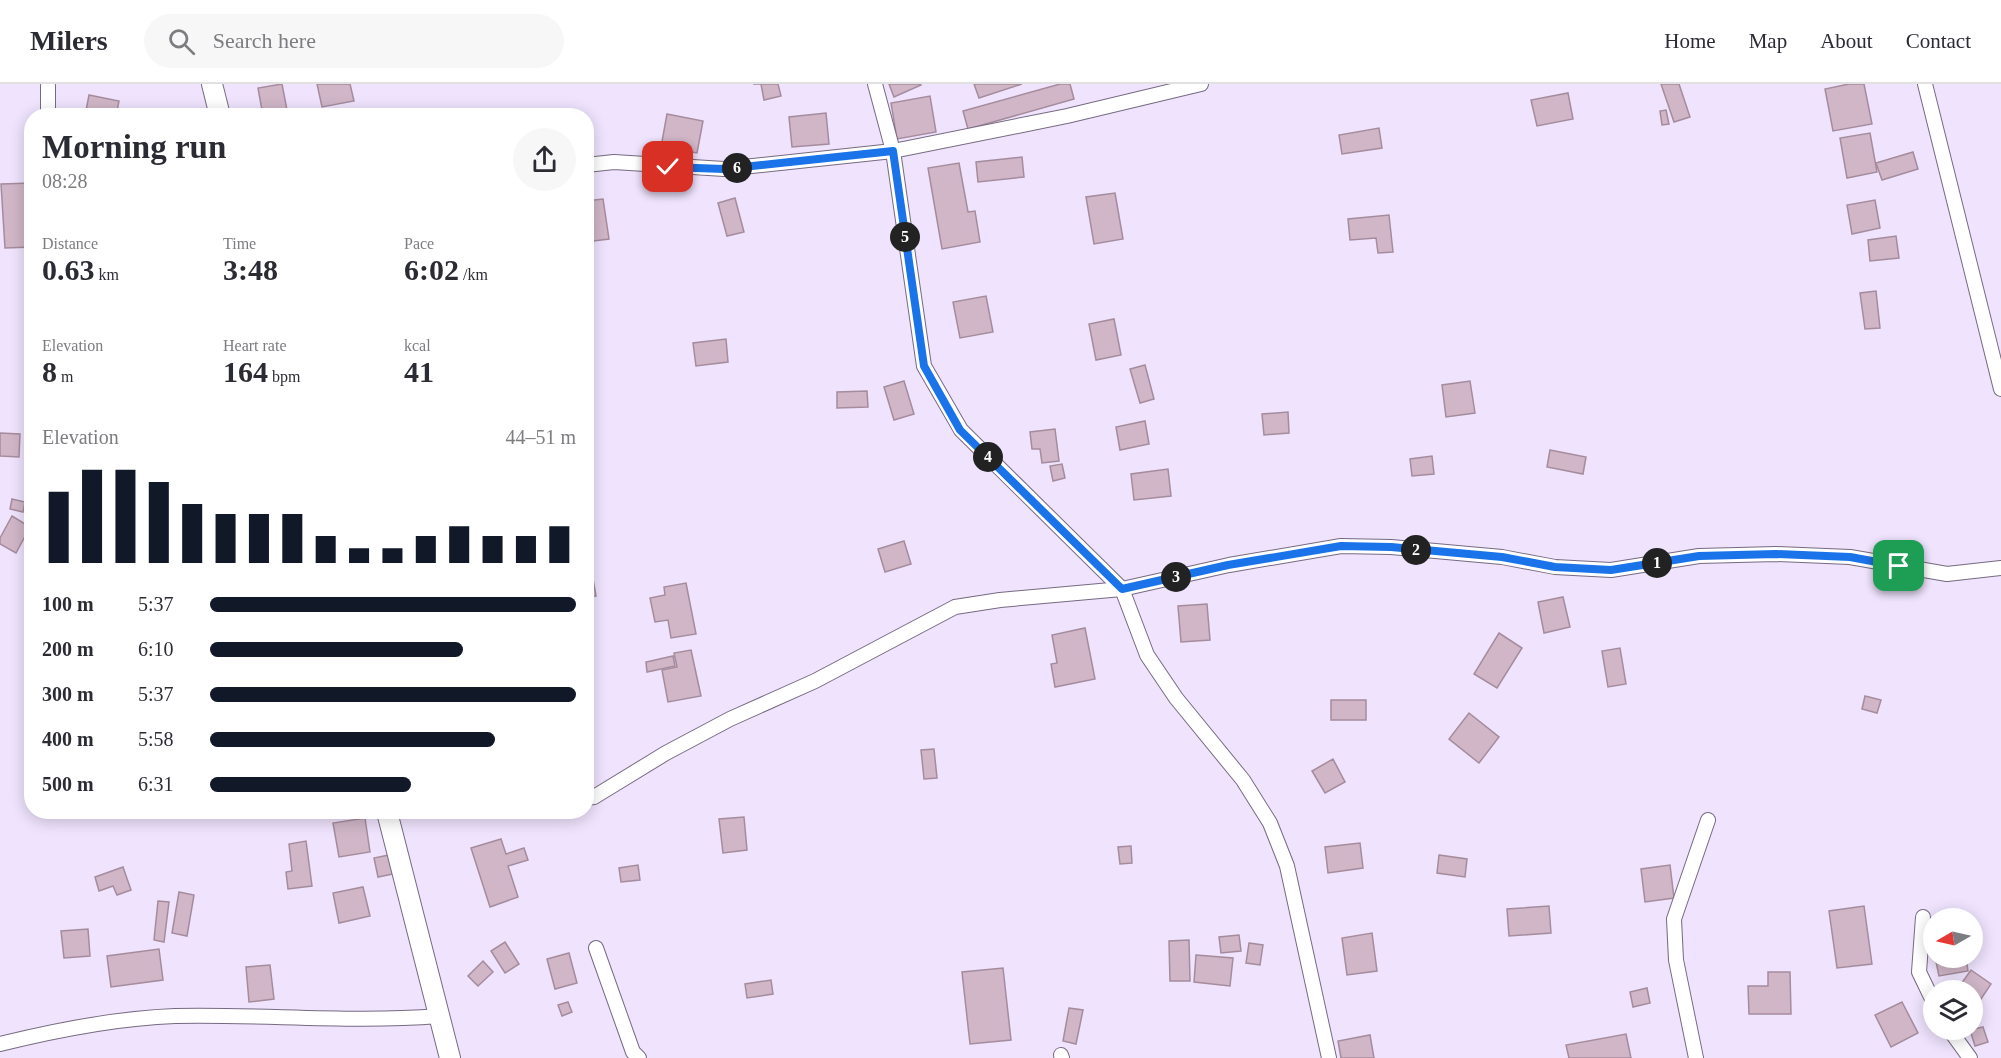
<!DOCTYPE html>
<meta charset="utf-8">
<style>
:root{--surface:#fff;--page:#f7f7f7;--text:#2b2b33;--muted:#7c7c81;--line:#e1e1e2;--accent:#111827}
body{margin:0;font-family:Georgia,serif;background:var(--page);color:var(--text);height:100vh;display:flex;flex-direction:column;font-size:22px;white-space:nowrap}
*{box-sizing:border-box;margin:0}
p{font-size:20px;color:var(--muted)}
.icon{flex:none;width:33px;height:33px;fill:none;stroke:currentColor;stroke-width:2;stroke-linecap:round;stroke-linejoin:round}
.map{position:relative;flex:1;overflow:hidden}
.panel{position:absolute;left:24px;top:24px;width:570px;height:711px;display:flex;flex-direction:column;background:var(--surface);border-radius:24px;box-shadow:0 3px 15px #0003}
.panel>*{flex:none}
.needle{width:39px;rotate:261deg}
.tools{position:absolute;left:1923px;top:824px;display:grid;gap:12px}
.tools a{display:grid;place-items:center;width:60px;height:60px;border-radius:50%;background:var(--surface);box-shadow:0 3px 15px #0003;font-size:30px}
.pin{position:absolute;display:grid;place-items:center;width:51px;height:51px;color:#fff;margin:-26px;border-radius:12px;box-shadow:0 3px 9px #0006}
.km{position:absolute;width:30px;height:30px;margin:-15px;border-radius:50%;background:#222;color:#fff;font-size:16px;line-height:30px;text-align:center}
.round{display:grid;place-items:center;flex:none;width:63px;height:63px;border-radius:32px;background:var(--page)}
.overview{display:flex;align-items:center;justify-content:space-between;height:102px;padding:0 18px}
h1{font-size:33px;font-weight:800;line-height:45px}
.figures{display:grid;grid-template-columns:repeat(3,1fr);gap:9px;height:102px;padding:6px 18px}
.figures div{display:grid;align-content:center}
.figures b{font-size:30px;font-weight:800}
.figures small{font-size:16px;font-weight:400}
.figures p{font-size:16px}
.chart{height:168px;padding:12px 18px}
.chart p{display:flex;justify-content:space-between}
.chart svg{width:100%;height:108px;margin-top:6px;stroke:var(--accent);stroke-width:6}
ul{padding:0 18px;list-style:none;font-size:20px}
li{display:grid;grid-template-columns:96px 72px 1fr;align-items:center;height:45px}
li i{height:15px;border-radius:8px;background:var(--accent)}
header{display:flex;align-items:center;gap:36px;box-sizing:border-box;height:84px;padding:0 30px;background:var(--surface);border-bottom:2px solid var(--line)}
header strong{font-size:28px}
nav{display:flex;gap:33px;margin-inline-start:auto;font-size:21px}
.search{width:420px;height:54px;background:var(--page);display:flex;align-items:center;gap:15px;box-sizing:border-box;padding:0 21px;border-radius:33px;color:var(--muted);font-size:22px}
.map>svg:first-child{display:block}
.building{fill:#d0b6c7;stroke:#a58c9d;stroke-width:1.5}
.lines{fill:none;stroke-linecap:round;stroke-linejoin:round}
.street-casing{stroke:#766a81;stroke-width:16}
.secondary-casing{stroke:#766a81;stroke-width:22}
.street{stroke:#fff;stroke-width:14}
.secondary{stroke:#fff;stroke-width:20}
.route-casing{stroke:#fff;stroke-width:12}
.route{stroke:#1a73e8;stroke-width:8}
</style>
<header>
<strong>Milers</strong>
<div class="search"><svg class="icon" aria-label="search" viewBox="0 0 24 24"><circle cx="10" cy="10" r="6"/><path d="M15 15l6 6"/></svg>Search here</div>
<nav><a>Home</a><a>Map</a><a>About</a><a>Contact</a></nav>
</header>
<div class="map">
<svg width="2001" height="974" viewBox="0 0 2001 974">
<rect width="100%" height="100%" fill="#efe3fd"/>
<!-- building -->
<g class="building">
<path d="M282 0 288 31 263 32 258 4Z"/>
<path d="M317 0H350L354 17 322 23Z"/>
<path d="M753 0H778L781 12 764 16 761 0Z"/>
<path d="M889 0H920L921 1 894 13Z"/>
<path d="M974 0H1022L979 14Z"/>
<path d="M1060 0H1070L1074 15 968 45 963 27Z"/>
<path d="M1661 0H1679L1690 33 1674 38Z"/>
<path d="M1849 0H1864L1872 40 1833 47 1825 5Z"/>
<path d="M1568 9 1573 35 1537 42 1531 16Z"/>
<path d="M89 11 119 17 116 32H85Z"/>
<path d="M930 12 936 48 897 55 891 19Z"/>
<path d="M1666 26 1669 40 1662 41 1660 27Z"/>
<path d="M826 29 829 60 792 63 789 33Z"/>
<path d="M667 30 703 37 697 69 661 63Z"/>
<path d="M1379 44 1382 64 1342 70 1339 51Z"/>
<path d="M1870 49 1877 88 1847 94 1840 54Z"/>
<path d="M1913 68 1918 85 1882 96 1876 79Z"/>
<path d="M1022 73 1024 93 978 98 976 78Z"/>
<path d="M959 79 968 128 975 127 980 158 942 165 928 84Z"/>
<path d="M32 99V163L5 164 1 100Z"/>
<path d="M1115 109 1123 155 1094 160 1086 113Z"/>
<path d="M735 114 744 148 727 152 718 119Z"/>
<path d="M603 115 609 155 586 158V117Z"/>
<path d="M1875 116 1880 144 1852 150 1847 121Z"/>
<path d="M1389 131 1393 168 1378 169 1376 154 1350 156 1348 135Z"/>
<path d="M1896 152 1899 174 1870 177 1868 156Z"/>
<path d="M1876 207 1880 244 1865 245 1860 209Z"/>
<path d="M986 212 993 248 960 254 953 218Z"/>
<path d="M1114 235 1121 271 1096 276 1089 240Z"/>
<path d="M726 255 728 278 696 282 693 259Z"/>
<path d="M1145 281 1154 315 1140 319 1130 285Z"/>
<path d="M904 297 914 330 894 336 884 303Z"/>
<path d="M1470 297 1475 329 1446 333 1442 301Z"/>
<path d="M867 307 868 323 837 324V308Z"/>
<path d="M1288 328 1289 349 1264 351 1262 330Z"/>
<path d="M1145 337 1149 360 1120 366 1116 343Z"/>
<path d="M1055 345 1059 377 1042 379 1040 365H1032L1030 348Z"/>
<path d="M0 349 20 350 19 373 0 372Z"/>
<path d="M1550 366 1586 373 1583 390 1547 383Z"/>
<path d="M1432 372 1434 390 1412 392 1410 375Z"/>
<path d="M1062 380 1065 394 1053 397 1050 382Z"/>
<path d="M1168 385 1171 412 1134 416 1131 390Z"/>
<path d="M12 415 25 418 23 428 10 425Z"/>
<path d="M12 432 30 443 16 469 0 460V454Z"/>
<path d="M904 457 911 480 885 488 878 465Z"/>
<path d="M586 495H593L596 512 586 514Z"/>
<path d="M686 499 696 550 671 554 668 536 655 538 650 514 665 511 664 503Z"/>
<path d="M1563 513 1570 543 1544 549 1538 518Z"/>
<path d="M1207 520 1210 556 1181 558 1178 522Z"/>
<path d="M1085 544 1095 595 1055 603 1051 580 1057 579 1052 551Z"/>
<path d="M1499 549 1522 564 1497 604 1474 590Z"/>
<path d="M1620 564 1626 600 1608 603 1602 567Z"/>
<path d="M691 566 701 612 668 618 662 586 677 583 674 569Z"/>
<path d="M673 572 675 582 647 588 646 578Z"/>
<path d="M1865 612 1881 616 1877 629 1862 625Z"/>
<rect x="1331" y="616" width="35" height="20"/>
<path d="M1469 629 1499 653 1479 679 1449 655Z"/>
<path d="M934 665 937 694 924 695 921 666Z"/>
<path d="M1333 675 1345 698 1325 709 1312 687Z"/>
<path d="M744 733 747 766 723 769 719 735Z"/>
<path d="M365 734 370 768 339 773 333 739Z"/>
<path d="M501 755 506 770 524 764 528 776 508 782 518 813 490 823 471 764Z"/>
<path d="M306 757 312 802 288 805 286 788 292 787 289 760Z"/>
<path d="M1360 759 1363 784 1328 789 1325 763Z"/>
<path d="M1131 762 1132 779 1120 780 1118 763Z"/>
<path d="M389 771 393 790 378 793 374 774Z"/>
<path d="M1439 771 1467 775 1465 793 1437 789Z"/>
<path d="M638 781 640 796 621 798 619 784Z"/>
<path d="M1670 781 1674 814 1645 818 1641 785Z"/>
<path d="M123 783 131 806 117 811 113 802 99 807 95 793Z"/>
<path d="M363 803 370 832 339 839 333 809Z"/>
<path d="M179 808 194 811 187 852 172 849Z"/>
<path d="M158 817 169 818 164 858 154 856Z"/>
<path d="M1549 822 1551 849 1509 852 1507 825Z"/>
<path d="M1864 822 1872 880 1837 884 1829 827Z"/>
<path d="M88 845 90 872 64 874 61 847Z"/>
<path d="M1372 849 1377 887 1347 891 1342 854Z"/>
<path d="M1239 851 1241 867 1221 869 1219 853Z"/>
<path d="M1189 856 1190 897H1170L1169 857Z"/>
<path d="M505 858 519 880 505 889 491 867Z"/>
<path d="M1249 859 1263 861 1260 881 1246 879Z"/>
<path d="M159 865 163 896 111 903 107 872Z"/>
<path d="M569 869 577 899 555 905 547 875Z"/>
<path d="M1196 871 1233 874 1230 902 1194 898Z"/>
<path d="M1935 873H1966L1968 887 1939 892Z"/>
<path d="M483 877 493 888 478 902 468 892Z"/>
<path d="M270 881 274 915 249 918 246 883Z"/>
<path d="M1003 884 1011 956 970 960 962 888Z"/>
<path d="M1971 886 1991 900 1981 915 1972 909V906L1961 900Z"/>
<path d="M1768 888H1790L1791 930H1749L1748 902H1768Z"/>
<path d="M771 896 773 910 747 914 745 900Z"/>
<path d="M1647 904 1650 919 1633 923 1630 908Z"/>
<path d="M568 918 572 928 562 932 558 921Z"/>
<path d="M1902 918 1918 949 1891 963 1875 931Z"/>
<path d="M1069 924 1083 926 1076 960 1063 957Z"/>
<path d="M1983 943 1988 958 1975 962 1970 946Z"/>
<path d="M1626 950 1631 974H1569L1566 961Z"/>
<path d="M1370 951 1374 974H1341L1338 957Z"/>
</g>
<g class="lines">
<defs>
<g id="street">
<path d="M875 0 893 67 924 282 961 346 1122 505 1147 571 1176 614 1243 696 1270 739 1287 782 1329 974"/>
<path d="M1925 0 2001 305"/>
<path d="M48 2V32"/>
<path d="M586 81 614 78 724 85 893 67 1067 32 1201 0"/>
<path d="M586 714 594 713 666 669 730 635 815 597 955 523 1000 516 1122 505 1229 481 1341 462 1391 463 1502 473 1555 483 1611 486 1699 472 1776 470 1850 473 1947 490 2001 484"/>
<path d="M1923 833 1919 888 1934 919"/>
<path d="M596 864 633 968 639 974"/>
<path d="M1949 945 1970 974"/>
<path d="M0 960C57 946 116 934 175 932 263 930 351 939 439 932"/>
<path d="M1061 971 1062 974"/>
<path d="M1696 974 1676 876 1674 835 1708 736"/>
</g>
<g id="secondary">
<path d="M212 0 220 32"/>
<path d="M387 728 450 974"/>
</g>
</defs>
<!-- street casing -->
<use href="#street" class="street-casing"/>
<!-- secondary casing -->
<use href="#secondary" class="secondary-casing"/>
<!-- street -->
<use href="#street" class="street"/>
<!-- secondary -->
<use href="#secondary" class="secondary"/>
</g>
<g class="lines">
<defs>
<path id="route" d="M668 83 724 85 893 67 924 282 960 346 1122 505 1228 481 1341 462 1391 463 1502 473 1555 483 1611 486 1699 472 1776 470 1850 473 1899 482"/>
</defs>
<!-- route casing -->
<use href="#route" class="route-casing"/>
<!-- route -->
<use href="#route" class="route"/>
</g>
</svg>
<div class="tools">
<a><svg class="needle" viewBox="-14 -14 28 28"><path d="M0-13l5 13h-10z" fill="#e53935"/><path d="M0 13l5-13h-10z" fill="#7c7c81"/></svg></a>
<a><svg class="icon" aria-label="layers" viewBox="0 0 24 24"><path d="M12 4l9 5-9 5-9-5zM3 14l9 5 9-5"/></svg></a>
</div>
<div class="pin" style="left:1899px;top:482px;background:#1e9e55"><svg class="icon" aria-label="arrive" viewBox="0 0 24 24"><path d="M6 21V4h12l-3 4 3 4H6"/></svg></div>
<div class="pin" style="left:668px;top:83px;background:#d93025"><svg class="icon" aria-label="check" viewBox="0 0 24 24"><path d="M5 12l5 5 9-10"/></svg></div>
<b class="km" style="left:1657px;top:479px">1</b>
<b class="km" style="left:1416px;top:466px">2</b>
<b class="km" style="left:1176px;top:493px">3</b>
<b class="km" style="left:988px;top:373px">4</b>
<b class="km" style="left:905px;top:153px">5</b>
<b class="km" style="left:737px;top:84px">6</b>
<section class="panel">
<div class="overview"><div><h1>Morning run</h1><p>08:28</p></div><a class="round"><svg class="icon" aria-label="share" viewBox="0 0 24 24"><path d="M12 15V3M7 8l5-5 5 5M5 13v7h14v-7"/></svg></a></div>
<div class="figures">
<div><p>Distance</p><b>0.63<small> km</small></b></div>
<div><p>Time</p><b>3:48</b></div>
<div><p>Pace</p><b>6:02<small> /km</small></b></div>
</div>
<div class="figures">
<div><p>Elevation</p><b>8<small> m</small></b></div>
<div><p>Heart rate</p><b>164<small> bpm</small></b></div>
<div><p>kcal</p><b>41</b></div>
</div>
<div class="chart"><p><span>Elevation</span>44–51 m</p>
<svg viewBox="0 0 160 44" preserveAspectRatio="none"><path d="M5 44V15M15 44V6M25 44V6M35 44V11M45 44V20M55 44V24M65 44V24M75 44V24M85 44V33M95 44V38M105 44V38M115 44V33M125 44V29M135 44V33M145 44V33M155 44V29"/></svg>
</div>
<ul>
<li><b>100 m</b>5:37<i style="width:100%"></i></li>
<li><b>200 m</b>6:10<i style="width:69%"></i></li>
<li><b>300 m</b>5:37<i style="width:100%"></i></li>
<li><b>400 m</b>5:58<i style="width:78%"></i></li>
<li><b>500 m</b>6:31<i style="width:55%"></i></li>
</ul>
</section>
</div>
